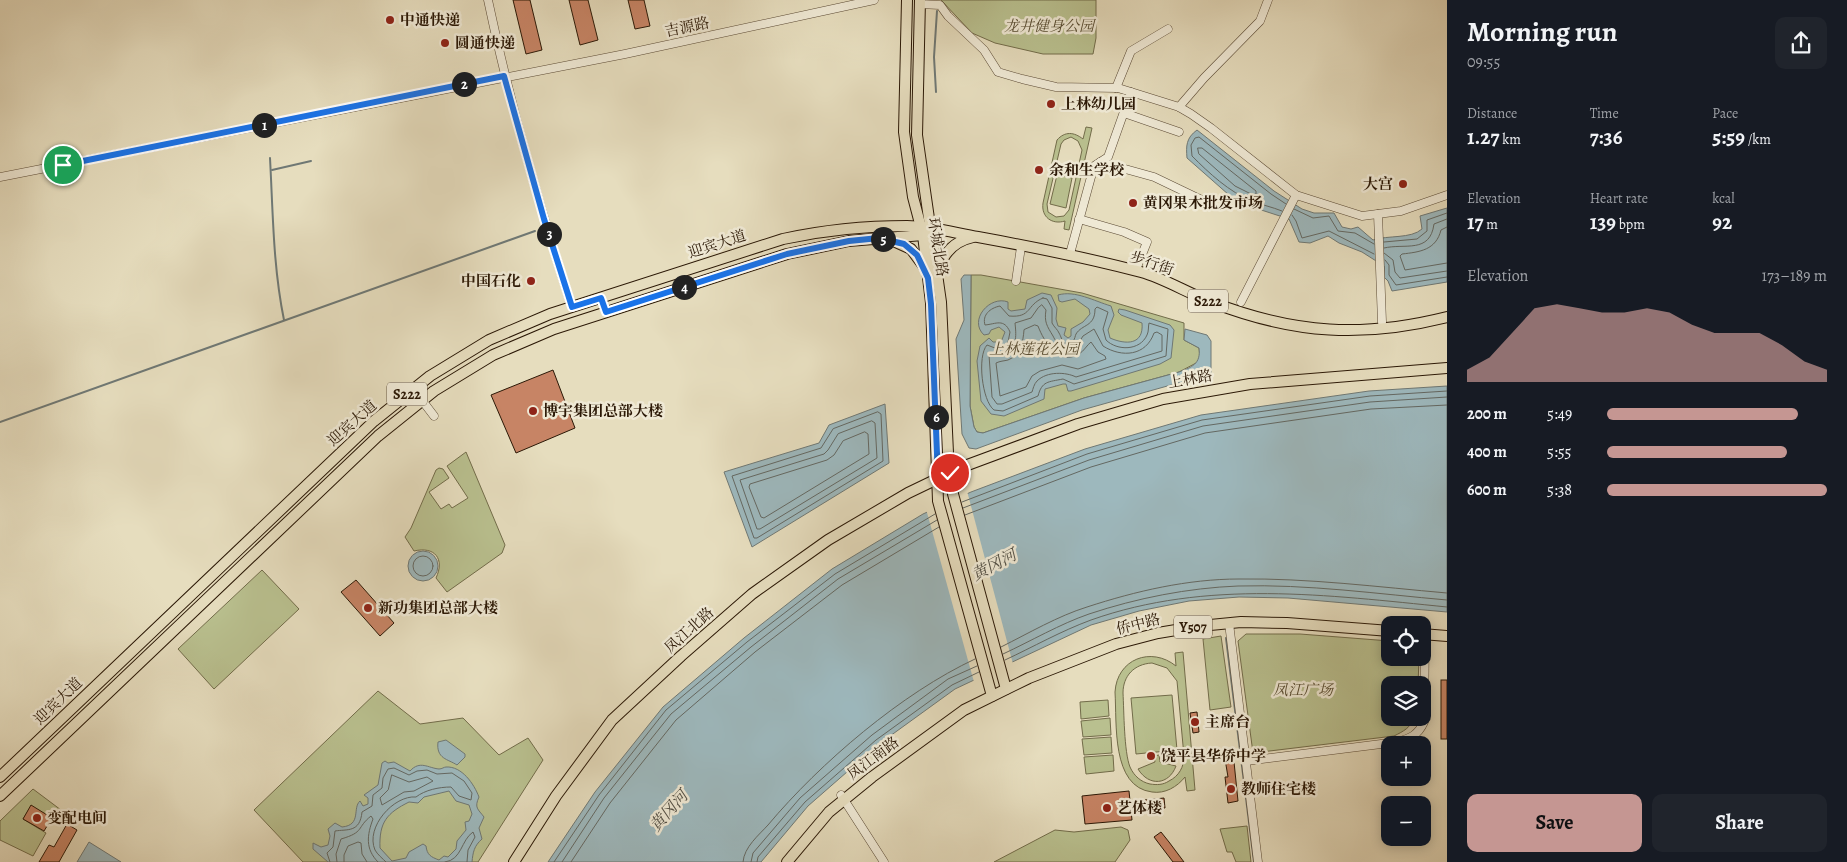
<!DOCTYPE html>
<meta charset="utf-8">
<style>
:root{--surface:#171b24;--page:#20242c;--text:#f1f3f6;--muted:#9ea1a6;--accent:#c59692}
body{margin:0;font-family:Alegreya,"Noto Serif SC",serif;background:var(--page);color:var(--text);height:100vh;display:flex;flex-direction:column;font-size:19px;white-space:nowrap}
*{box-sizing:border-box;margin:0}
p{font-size:16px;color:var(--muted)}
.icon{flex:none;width:28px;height:28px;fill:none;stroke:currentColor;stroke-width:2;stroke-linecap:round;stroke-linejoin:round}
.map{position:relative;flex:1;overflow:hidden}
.details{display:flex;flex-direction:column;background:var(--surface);width:400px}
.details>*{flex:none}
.controls{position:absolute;left:1381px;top:616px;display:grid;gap:10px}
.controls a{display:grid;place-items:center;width:50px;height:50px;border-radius:10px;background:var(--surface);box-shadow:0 2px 12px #0003;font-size:25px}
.pin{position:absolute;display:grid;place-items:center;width:42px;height:42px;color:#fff;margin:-21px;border:2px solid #fff;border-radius:50%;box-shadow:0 1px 5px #0007}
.km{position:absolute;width:25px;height:25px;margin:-12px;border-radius:50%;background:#222;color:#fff;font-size:14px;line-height:25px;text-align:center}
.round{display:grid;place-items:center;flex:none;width:52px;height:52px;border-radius:10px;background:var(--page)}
.summary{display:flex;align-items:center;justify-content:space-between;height:85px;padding:0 20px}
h1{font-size:28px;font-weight:600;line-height:38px}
.figures{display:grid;grid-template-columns:repeat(3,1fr);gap:8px;height:85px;padding:5px 20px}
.figures div{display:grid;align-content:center}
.figures b{font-size:21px;font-weight:600}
.figures small{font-size:14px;font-weight:400}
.figures p{font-size:14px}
.chart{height:140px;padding:10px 20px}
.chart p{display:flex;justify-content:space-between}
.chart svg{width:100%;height:90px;margin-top:5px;fill:var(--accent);opacity:.7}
.primary-button{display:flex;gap:10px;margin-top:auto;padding:10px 20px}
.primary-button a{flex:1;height:58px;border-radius:10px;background:var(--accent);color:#111;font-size:20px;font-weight:600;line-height:58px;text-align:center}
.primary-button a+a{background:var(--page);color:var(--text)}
ul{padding:0 20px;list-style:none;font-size:16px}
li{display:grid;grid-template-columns:80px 60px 1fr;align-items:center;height:38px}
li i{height:12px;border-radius:6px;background:var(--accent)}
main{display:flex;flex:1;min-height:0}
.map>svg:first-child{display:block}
.green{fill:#b9c08f;stroke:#726c4a;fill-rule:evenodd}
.water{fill:#9db8bd;stroke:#6f7874;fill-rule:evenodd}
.pier{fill:#e6ddbe}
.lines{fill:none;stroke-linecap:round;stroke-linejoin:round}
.shore{stroke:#646862;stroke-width:1}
.stream{stroke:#6f7874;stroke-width:2}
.building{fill:#c78465;stroke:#2b1806}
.minor-casing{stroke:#5a4934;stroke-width:9}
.major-casing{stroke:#2b1806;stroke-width:12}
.minor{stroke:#efe9d5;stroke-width:8}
.major{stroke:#e6ddbe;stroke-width:10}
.route-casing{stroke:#fff;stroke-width:10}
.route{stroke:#1a73e8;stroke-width:6}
.poi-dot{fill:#8f2418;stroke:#efe9d5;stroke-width:2}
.labels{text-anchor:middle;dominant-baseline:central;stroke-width:5;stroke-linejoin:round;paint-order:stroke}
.shield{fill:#efe9d5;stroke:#665744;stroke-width:1}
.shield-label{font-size:14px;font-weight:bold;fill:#2b1806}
.poi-label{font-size:15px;font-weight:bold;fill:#2b1806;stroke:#efe9d5;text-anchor:start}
.park-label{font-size:15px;font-style:italic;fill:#564a2f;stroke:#efe9d5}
.street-label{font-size:15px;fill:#2b1806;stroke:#efe9d5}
.water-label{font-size:16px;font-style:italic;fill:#535046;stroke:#efe9d5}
</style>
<main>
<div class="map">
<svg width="1447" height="862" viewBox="0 0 1447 862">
<rect width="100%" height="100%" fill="#e6ddbe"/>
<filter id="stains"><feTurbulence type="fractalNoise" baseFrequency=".004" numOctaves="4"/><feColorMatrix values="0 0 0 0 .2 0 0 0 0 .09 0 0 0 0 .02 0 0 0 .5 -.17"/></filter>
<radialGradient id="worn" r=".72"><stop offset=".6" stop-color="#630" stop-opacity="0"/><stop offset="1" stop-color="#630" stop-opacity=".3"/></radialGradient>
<!-- green -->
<g class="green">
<path d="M941 0H1096V38L1093 54H1043L995 43 972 33Z"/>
<path d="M1086 127 1092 128 1069 230 1064 229 1065 221C1052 225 1041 217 1043 203L1057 140C1065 131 1074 132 1083 139ZM1071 137 1078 141 1082 150 1069 210 1064 216 1056 217 1048 212 1047 204 1061 144 1064 140Z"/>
<path d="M1057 175 1072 178 1066 208 1050 204Z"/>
<path d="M971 275H981L1082 293 1184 323V340L1199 348 1200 357 1198 362 1179 372 1084 398 983 433 977 432 974 427 970 406Z"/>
<path d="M466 452 505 545 502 553 447 592 436 578C445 559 435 546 414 551L405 537 411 528 436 470 439 468 443 469 449 478 429 492 441 509 449 504 452 508 468 498 447 466Z"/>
<path d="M262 570 299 609 214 689 178 649Z"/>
<path d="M1246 634H1300L1390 641V658H1419L1418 685H1390V718H1414C1410 728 1404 731 1394 736L1253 753 1238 641Z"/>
<path d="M1221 636 1231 707 1210 710 1203 639Z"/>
<path d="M1183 652 1195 790 1187 791 1185 777C1177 787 1165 794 1152 792 1111 787 1117 723 1115 692 1117 659 1151 646 1176 666L1175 653ZM1152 663 1167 668 1177 681 1184 756C1184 767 1179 776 1169 781 1163 785 1157 785 1150 784 1141 782 1134 776 1130 767 1124 752 1124 711 1123 693 1123 676 1134 664 1152 663Z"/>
<path d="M378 691 420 724 463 718 499 755 528 738 543 760 478 862H303L254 810Z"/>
<path d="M1172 695 1177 750 1136 754 1131 698Z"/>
<path d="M1108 700 1109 716 1081 719 1080 702Z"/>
<path d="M1110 718 1111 735 1083 737 1081 721Z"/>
<path d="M1111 737 1112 753 1084 755 1082 739Z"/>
<path d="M1113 755 1114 771 1086 774 1084 757Z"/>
<path d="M1159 755 1160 762 1176 766C1169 785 1149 787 1138 769L1155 762 1154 756Z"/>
<path d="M33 789 61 810 55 820 31 806 23 819 46 833 33 856 0 840V821Z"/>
<path d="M1247 826 1251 862H1236L1232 852H1227L1220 829Z"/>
<path d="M1121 827 1128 830 1130 840 1115 862H994L1055 830 1074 832Z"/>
</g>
<!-- water -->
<g class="water">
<path d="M1197 130 1274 191 1302 209 1314 213H1334L1342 227 1351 229 1358 227 1373 240C1388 235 1411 239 1422 229L1420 216 1447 208V282L1392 291 1388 281 1384 277V266L1362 252 1339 243 1328 236 1310 243 1299 242 1289 219 1249 206 1229 195 1187 158C1186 146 1186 138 1197 130Z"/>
<path d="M964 275H971V278L970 406 974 427 977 432 983 433 1084 398 1179 372C1192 367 1201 364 1199 348L1184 340 1185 329 1207 335 1211 341V374L1204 378 1178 383 1082 410 976 449 969 448 962 434 956 339 964 320 961 279Z"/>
<path d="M1042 293 1051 295 1057 308 1056 319 1058 326 1066 328 1064 335 1068 338 1071 336V329L1083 322 1090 314 1089 309 1075 299 1062 302 1059 301 1058 295C1075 290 1094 301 1111 306L1114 315 1108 330 1110 338C1126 345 1144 345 1142 323L1121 315 1118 312 1119 309 1125 310 1170 325 1174 330 1171 358 1160 364 1071 391H1068L1066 384H1063L1045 389 1044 399 1004 416 991 414 981 401 977 361 980 346 989 338 993 342H1001L1005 332 999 327 991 330 989 334 984 335C968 320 990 295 1008 302V309L1011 311 1025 309 1027 300Z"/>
<path d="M1447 386V612L1288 598 1239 597 1189 601 1139 611 1091 625 955 689 879 744 808 806 761 862H548L595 792 663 707 744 638 832 569 923 514 971 492 1085 449 1201 415 1369 391Z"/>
<path d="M885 404 889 463 752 547 724 472 819 443 829 425Z"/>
<circle cx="423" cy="566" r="15"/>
<path d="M446 740 465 754V757L457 765C448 759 436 759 438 742Z"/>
<path d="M385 761 388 763 394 762 410 771C420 760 428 768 439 769 442 769 444 767 446 767 462 766 474 784 479 797 474 808 478 809 484 817L479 828 482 839C474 846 473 852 472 862H328L313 849V843L321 847 328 845 330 836 328 829 335 823 342 827C362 825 352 808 360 801L363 806 368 804V798L364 795 378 785 382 763ZM449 791 456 801 469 805 472 814 469 821 465 822 466 830 457 841 456 849 448 857 444 856 439 860C431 857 427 855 426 846L423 844 409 852 406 858 392 861 380 848C379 822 387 813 409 802L418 803 424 797Z"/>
<path d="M89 842 121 862H77Z"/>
</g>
<!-- pier -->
<path class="pier" d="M967 491 1013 664 974 682 926 509Z"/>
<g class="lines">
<!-- shore -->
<g class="shore">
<path d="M1198 148H1202L1256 191V194L1253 195 1235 186 1199 154Z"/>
<path d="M1294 209 1313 218 1329 216 1338 231 1355 233 1374 244"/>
<path d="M1282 211C1272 207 1262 205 1252 201 1229 192 1209 173 1192 156L1191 145 1195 138 1199 137 1271 194 1286 204"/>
<path d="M1292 215 1296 221 1302 238 1329 231 1374 254"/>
<path d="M1447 227 1441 230C1436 250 1420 252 1402 254L1400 256 1405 270 1447 263"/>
<path d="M1384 242 1417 239 1427 231V220L1447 213"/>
<path d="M1384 248C1405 243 1430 254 1434 224L1447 219"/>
<path d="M1384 253 1393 260 1395 272 1400 278 1447 271"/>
<path d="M1385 260 1389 265V275L1396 285 1447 277"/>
<path d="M1043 298 1047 299 1052 308V323C1054 327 1058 330 1059 333 1063 340 1062 347 1073 341 1075 339 1075 336 1076 334 1082 324 1095 327 1095 309L1097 307 1108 312 1103 329 1106 340C1117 351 1140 351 1147 335 1149 331 1148 327 1149 323L1168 329 1166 356 1074 384 1063 379C1048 382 1042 381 1038 396L1003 411 994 410C982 401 977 356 987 345L995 348 1004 346 1008 342 1010 332C1004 318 996 324 985 325 982 315 990 308 1000 306L1009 316C1032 318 1026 305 1043 298Z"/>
<path d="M1042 305 1046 310C1044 322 1047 326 1053 336 1058 346 1064 352 1076 347L1083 336 1094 329 1103 346C1122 358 1146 356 1154 333L1157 332 1162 335V351L1076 377C1066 372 1047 371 1037 381 1034 384 1033 389 1032 392L1002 404H997L992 397 989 355C993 353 1000 355 1005 353 1018 348 1016 333 1015 323L1031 318 1038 308Z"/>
<path d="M1035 325 1038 326C1044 342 1059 366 1079 354 1084 351 1087 345 1091 342L1098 352 1105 356 1106 359 1078 369 1062 365 1040 371 1032 376 1026 387 1000 396 996 363C1000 361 1004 361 1008 360 1021 355 1023 342 1024 330Z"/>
<path d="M878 412 881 414 883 461 757 538H754L732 476 821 448 833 429Z"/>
<path d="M872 421 875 423 877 458 760 529H757L740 480 824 454 828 450 838 434Z"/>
<path d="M865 432 868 434 869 454 764 518 761 517 749 487 750 484 827 460 834 455 843 441Z"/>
<path d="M962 502 1087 454 1202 420 1370 396 1447 391"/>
<path d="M963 508 1089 460 1203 426 1370 402 1447 397"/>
<path d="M965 515 1091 467 1205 433 1371 409 1447 405"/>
<circle cx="423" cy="566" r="10"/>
<path d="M1001 647C1029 633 1058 616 1087 607 1136 591 1188 579 1239 579 1308 578 1378 587 1447 593"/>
<path d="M1003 654C1031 641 1060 624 1089 614 1137 598 1188 588 1238 586 1308 584 1378 594 1447 600"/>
<path d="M1005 660C1033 647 1061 631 1091 620 1207 579 1327 595 1447 607"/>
<path d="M392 775 409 782 427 777 433 781 414 791 404 792 382 805 380 798 388 790Z"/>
<path d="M330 862 327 853 333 847 335 831C347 829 360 833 362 812L372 806 373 795 382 788 383 778 388 769 394 768 409 775 417 771 427 770 437 774 452 773 464 781 472 793 471 800 459 796 451 787C439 787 425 790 416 797 394 795 365 827 375 850 377 854 383 859 386 862"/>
<path d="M337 862 336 854 341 839C365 832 356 828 371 816L373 819C367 835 365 849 378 862"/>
<path d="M344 862V855L348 846 358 842 361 843 362 854 367 862"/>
<path d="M445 862C462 860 461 840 473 832L475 837 468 850 467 862"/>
<path d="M554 862 599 795 666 710 747 642 835 574 935 514"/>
<path d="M562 862 604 798 671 714 751 647 838 579 937 520"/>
<path d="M571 862 610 803 676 720 755 652 842 585 939 527"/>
<path d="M743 862C744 847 759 835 768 825 820 763 902 693 975 659"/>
<path d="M751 862 753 853 800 798 872 735 948 679 977 666"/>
<path d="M757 862 758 857 805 802 876 740 952 685 979 672"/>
</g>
<!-- stream -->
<g class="stream">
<path d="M936 92 934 57 937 11"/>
<path d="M270 158C273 213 273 266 284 320"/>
<path d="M272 170 311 161"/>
<path d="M0 422 535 231"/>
<path d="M1226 638 1254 862"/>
</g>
</g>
<!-- building -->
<g class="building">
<path d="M513 0H530L542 50 526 54Z"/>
<path d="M569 0H588L598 40 580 45Z"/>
<path d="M628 0H644L650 26 635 29Z"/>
<path d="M553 370 575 428 516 453 491 395Z"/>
<path d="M356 580 394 623 380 636 341 592Z"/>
<rect x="1441" y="680" width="6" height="59"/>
<path d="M1197 712 1199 732 1193 733 1190 713Z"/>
<path d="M1233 752 1238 801 1228 803 1225 777H1228L1224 753Z"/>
<path d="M1129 791 1132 820 1085 824 1082 796Z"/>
<path d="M1164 798 1165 808 1146 810 1145 800Z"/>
<path d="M31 805 52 818 44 831 23 819Z"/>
<path d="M67 824 77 830 59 862H39L49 845 54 847Z"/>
<path d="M1161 832 1169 842 1184 862H1173L1154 837Z"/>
</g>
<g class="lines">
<defs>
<g id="minor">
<path d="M488 0C510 104 539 206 572 307"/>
<path d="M919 4 940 5 948 16 984 50 998 72 1022 79 1056 87 1118 88 1131 92 1108 157 1094 166 1071 250"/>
<path d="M1116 88 1131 51 1168 29"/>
<path d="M1131 92 1179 107 1191 114 1211 128 1296 195 1362 216 1401 211 1447 195"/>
<path d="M1179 107 1204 78 1260 21 1268 0"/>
<path d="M1124 113 1179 132"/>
<path d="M1100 162 1154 177 1202 200"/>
<path d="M0 177 625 54 874 0"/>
<path d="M1378 214 1382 322"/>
<path d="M1079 219 1124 232 1147 242 1137 267"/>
<path d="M1016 281 1021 247"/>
<path d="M1241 302 1296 195"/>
<path d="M421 399 434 416"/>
<path d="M1229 623 1258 862"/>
<path d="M1246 761 1397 742C1411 738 1418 735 1424 722L1425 634"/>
<path d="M841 795 884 862"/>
</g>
<g id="major">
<path d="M907 0 904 132 913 197 923 235 931 303 938 501 992 696"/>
<path d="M920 0 917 135 941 302 948 453 953 494 1006 689"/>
<path d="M889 239 911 249 925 268"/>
<path d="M939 270C943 253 955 241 973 237"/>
<path d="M1422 634 1447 636"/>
<path d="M0 777 374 421 430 376 489 340 550 314 783 239C824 230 866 226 907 226 931 226 955 233 978 237 1033 247 1088 258 1141 272 1166 279 1189 294 1214 303 1295 334 1363 338 1447 317"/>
<path d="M0 796 378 436 434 391 493 355 554 329 787 254 849 241 923 235"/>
<path d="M514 862 556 796 612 720 681 656 752 594 828 540 908 493 962 467 1078 424 1163 399 1250 384 1447 368"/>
<path d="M787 862 829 812 872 777 964 710 1029 678 1116 644 1158 633 1200 626 1241 622 1287 623 1390 631"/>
</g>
</defs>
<!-- minor casing -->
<use href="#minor" class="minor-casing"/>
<!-- major casing -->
<use href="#major" class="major-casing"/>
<!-- minor -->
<use href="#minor" class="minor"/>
<!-- major -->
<use href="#major" class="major"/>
</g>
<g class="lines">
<defs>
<path id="route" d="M63 165 504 76 544 219 572 307 601 298 606 312 787 254 849 241 879 238 904 244 917 255 928 278 931 304 938 479 950 473"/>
</defs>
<!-- route casing -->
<use href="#route" class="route-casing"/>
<!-- route -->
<use href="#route" class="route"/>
</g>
<!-- markers -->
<g class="poi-dot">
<circle cx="390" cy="20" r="5"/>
<circle cx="445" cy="43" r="5"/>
<circle cx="1051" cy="104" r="5"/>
<circle cx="1039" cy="170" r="5"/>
<circle cx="1403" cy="184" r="5"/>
<circle cx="1133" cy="203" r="5"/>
<circle cx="531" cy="281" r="5"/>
<circle cx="533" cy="411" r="5"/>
<circle cx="368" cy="608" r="5"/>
<circle cx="1195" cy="722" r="5"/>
<circle cx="1151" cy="756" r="5"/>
<circle cx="1231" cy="789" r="5"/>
<circle cx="1107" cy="808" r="5"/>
<circle cx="37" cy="818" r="5"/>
</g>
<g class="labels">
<!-- shield labels -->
<g class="shield">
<rect x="1188" y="289.5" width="40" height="23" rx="4"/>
<rect x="387" y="382.5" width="40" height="23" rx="4"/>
<rect x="1174" y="615.5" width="38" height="23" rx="4"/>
</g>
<g class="shield-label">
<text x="1208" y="301">S222</text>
<text x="407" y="394">S222</text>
<text x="1193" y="627">Y507</text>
</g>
<!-- poi labels -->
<g class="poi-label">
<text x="400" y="20">中通快递</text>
<text x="455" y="43">圆通快递</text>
<text x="1061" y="104">上林幼儿园</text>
<text x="1049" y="170">余和生学校</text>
<text x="1393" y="184" text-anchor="end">大宫</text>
<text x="1143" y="203">黄冈果木批发市场</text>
<text x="521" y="281" text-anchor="end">中国石化</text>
<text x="543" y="411">博宇集团总部大楼</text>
<text x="378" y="608">新功集团总部大楼</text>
<text x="1205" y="722">主席台</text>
<text x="1161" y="756">饶平县华侨中学</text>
<text x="1241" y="789">教师住宅楼</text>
<text x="1117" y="808">艺体楼</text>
<text x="47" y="818">变配电间</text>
</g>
<!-- park labels -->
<g class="park-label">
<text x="1049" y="26">龙井健身公园</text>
<text x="1034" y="349">上林莲花公园</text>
<text x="1303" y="690">凤江广场</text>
</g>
<!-- street labels -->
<g class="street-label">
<text transform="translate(687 27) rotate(-12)">吉源路</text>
<text transform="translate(717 244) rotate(-18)">迎宾大道</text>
<text transform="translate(938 247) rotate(81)">环城北路</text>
<text transform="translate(1152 263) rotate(19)">步行街</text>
<text transform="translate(1190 379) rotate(-10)">上林路</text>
<text transform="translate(352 423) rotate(-42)">迎宾大道</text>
<text transform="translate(1138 624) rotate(-14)">侨中路</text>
<text transform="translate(689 630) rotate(-42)">凤江北路</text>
<text transform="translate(58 701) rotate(-44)">迎宾大道</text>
<text transform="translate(873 758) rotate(-37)">凤江南路</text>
</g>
<!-- water labels -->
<g class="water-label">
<text transform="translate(994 565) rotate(-28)">黄冈河</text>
<text transform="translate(669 811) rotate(-48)">黄冈河</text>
</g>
</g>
<rect width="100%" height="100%" filter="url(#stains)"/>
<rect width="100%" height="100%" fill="url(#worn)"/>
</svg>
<div class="controls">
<a><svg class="icon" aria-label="locate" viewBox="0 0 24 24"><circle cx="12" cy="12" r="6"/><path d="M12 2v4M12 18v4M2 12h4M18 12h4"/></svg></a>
<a><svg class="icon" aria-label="layers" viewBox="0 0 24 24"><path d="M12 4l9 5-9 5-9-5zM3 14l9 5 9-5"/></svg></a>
<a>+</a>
<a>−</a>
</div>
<div class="pin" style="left:63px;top:165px;background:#1e9e55"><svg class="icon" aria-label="arrive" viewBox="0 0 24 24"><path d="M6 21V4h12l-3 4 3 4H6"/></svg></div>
<div class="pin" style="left:950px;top:473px;background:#d93025"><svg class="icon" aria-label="check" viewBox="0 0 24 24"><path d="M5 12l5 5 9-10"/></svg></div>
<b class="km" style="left:264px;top:125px">1</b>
<b class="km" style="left:464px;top:84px">2</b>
<b class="km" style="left:549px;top:234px">3</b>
<b class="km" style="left:684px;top:287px">4</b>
<b class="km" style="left:883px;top:239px">5</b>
<b class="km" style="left:936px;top:417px">6</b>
</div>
<section class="details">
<div class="summary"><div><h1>Morning run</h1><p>09:55</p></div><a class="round"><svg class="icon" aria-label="share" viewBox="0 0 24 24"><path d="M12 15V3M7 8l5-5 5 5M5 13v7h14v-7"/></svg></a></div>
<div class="figures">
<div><p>Distance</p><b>1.27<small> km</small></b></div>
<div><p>Time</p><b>7:36</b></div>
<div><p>Pace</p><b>5:59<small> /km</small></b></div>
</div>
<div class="figures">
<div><p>Elevation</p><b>17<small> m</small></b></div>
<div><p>Heart rate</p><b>139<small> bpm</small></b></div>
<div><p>kcal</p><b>92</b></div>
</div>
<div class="chart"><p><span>Elevation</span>173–189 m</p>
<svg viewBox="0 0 160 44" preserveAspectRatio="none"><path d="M0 44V38L10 32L20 20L30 8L40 6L50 8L60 10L70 10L80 8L90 10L100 16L110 20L120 20L130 20L140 26L150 34L160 38V44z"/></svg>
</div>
<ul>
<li><b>200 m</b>5:49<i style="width:87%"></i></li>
<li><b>400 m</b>5:55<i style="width:82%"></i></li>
<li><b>600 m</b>5:38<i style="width:100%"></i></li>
</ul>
<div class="primary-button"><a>Save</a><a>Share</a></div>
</section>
</main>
